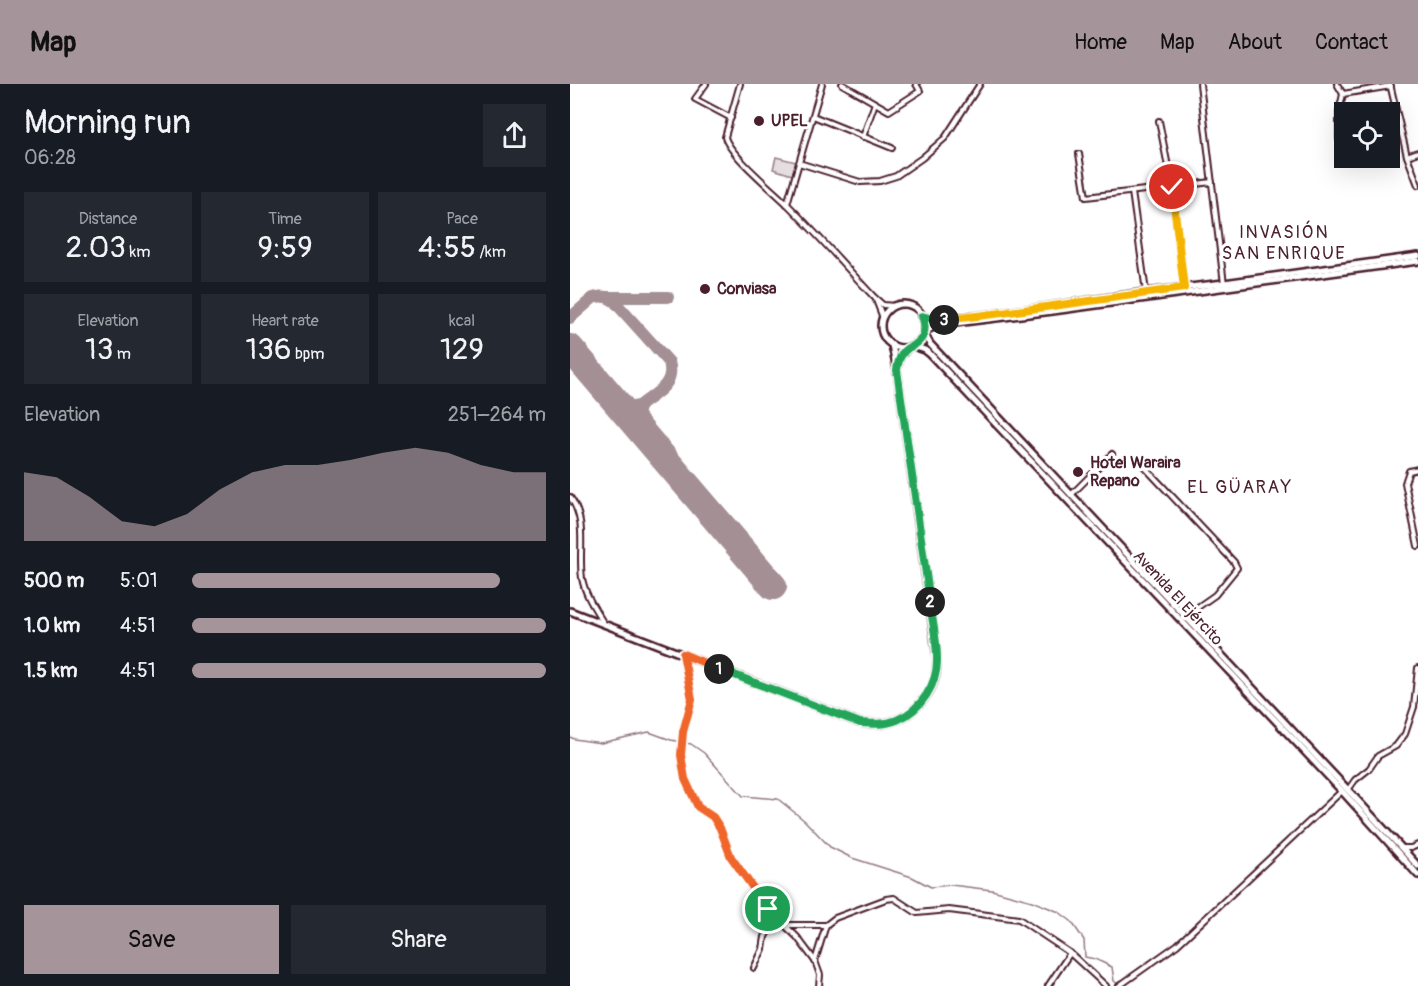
<!DOCTYPE html>
<meta charset="utf-8">
<style>
:root{--surface:#171b24;--page:#242831;--text:#f1f3f6;--muted:#9ea1a6;--accent:#a6949b}
body{margin:0;font-family:Pangolin,sans-serif;background:var(--page);color:var(--text);height:100vh;display:flex;flex-direction:column;font-size:22px;white-space:nowrap}
*{box-sizing:border-box;margin:0}
p{font-size:20px;color:var(--muted)}
.icon{flex:none;width:33px;height:33px;fill:none;stroke:currentColor;stroke-width:2;stroke-linecap:round;stroke-linejoin:round}
.map{position:relative;flex:1;overflow:hidden}
.details{display:flex;flex-direction:column;background:var(--surface);width:570px}
.details>*{flex:none}
.buttons{position:absolute;left:764px;top:18px;display:grid;gap:12px}
.buttons a{display:grid;place-items:center;width:66px;height:66px;border-radius:0px;background:var(--surface);box-shadow:0 6px 24px #0002;font-size:30px}
.pin{position:absolute;display:grid;place-items:center;width:51px;height:51px;color:#fff;margin:-26px;border:3px solid #fff;border-radius:50%;box-shadow:0 2px 6px #0007}
.km{position:absolute;width:30px;height:30px;margin:-15px;border-radius:50%;background:#222;color:#fff;font-size:16px;line-height:30px;text-align:center}
.round{display:grid;place-items:center;flex:none;width:63px;height:63px;border-radius:0px;background:var(--page)}
.headline{display:flex;align-items:center;justify-content:space-between;height:102px;padding:0 24px}
h1{font-size:33px;font-weight:600;line-height:45px}
.stats{display:grid;grid-template-columns:repeat(3,1fr);gap:9px;height:102px;padding:6px 24px}
.stats div{display:grid;align-content:center;border-radius:0px;background:var(--page);text-align:center}
.stats b{font-size:30px;font-weight:600}
.stats small{font-size:16px;font-weight:400}
.stats p{font-size:16px}
.chart{height:168px;padding:12px 24px}
.chart p{display:flex;justify-content:space-between}
.chart svg{width:100%;height:108px;margin-top:6px;fill:var(--accent);opacity:.7}
.primary-button{display:flex;gap:12px;margin-top:auto;padding:12px 24px}
.primary-button a{flex:1;height:69px;border-radius:0px;background:var(--accent);color:#111;font-size:24px;font-weight:600;line-height:69px;text-align:center}
.primary-button a+a{background:var(--page);color:var(--text)}
ul{padding:0 24px;list-style:none;font-size:20px}
li{display:grid;grid-template-columns:96px 72px 1fr;align-items:center;height:45px}
li i{height:15px;border-radius:8px;background:var(--accent)}
header{display:flex;align-items:center;gap:36px;box-sizing:border-box;height:84px;padding:0 30px;background:var(--accent);color:#111}
header strong{font-size:28px}
nav{display:flex;gap:33px;margin-inline-start:auto;font-size:21px}
main{display:flex;flex:1;min-height:0}
.map>svg:first-child{display:block}
.green{fill:#e5dee0;stroke:#987e86;stroke-width:1.5}
.lines{fill:none;stroke-linecap:round;stroke-linejoin:round}
.stream{stroke:#91787e;stroke-width:1.5}
.taxiway{stroke:#a48f95;stroke-width:12}
.runway{stroke:#a48f95;stroke-width:28}
.street-casing{stroke:#4a1f2b;stroke-width:8}
.secondary-casing{stroke:#4a1f2b;stroke-width:10}
.street{stroke:#fff;stroke-width:4}
.secondary{stroke:#fff;stroke-width:5}
.split-1-casing{stroke:#fff;stroke-width:12}
.split-2-casing{stroke:#fff;stroke-width:12}
.split-3-casing{stroke:#fff;stroke-width:12}
.split-4-casing{stroke:#fff;stroke-width:12}
.split-1{stroke:#f0652b;stroke-width:8}
.split-2{stroke:#22a559;stroke-width:8}
.split-3{stroke:#22a559;stroke-width:8}
.split-4{stroke:#f5b400;stroke-width:8}
.poi-dot{fill:#4a1f2b;stroke:#fff;stroke-width:2}
.labels{text-anchor:middle;dominant-baseline:central;stroke-width:6;stroke-linejoin:round;paint-order:stroke}
.poi-label{font-size:16px;font-weight:bold;fill:#4a1f2b;stroke:#fff;text-anchor:start}
.street-label{font-size:16px;fill:#4a1f2b;stroke:#fff}
.neighbourhood-label{font-size:18px;letter-spacing:1.5px;fill:#4a1f2b;stroke:#fff}
</style>
<header>
<strong>Map</strong>
<nav><a>Home</a><a>Map</a><a>About</a><a>Contact</a></nav>
</header>
<main>
<section class="details">
<div class="headline"><div><h1>Morning run</h1><p>06:28</p></div><a class="round"><svg class="icon" aria-label="share" viewBox="0 0 24 24"><path d="M12 15V3M7 8l5-5 5 5M5 13v7h14v-7"/></svg></a></div>
<div class="stats">
<div><p>Distance</p><b>2.03<small> km</small></b></div>
<div><p>Time</p><b>9:59</b></div>
<div><p>Pace</p><b>4:55<small> /km</small></b></div>
</div>
<div class="stats">
<div><p>Elevation</p><b>13<small> m</small></b></div>
<div><p>Heart rate</p><b>136<small> bpm</small></b></div>
<div><p>kcal</p><b>129</b></div>
</div>
<div class="chart"><p><span>Elevation</span>251–264 m</p>
<svg viewBox="0 0 160 44" preserveAspectRatio="none"><path d="M0 44V16L10 18L20 26L30 36L40 38L50 33L60 23L70 16L80 13L90 13L100 11L110 8L120 6L130 8L140 13L150 16L160 16V44z"/></svg>
</div>
<ul>
<li><b>500 m</b>5:01<i style="width:87%"></i></li>
<li><b>1.0 km</b>4:51<i style="width:100%"></i></li>
<li><b>1.5 km</b>4:51<i style="width:100%"></i></li>
</ul>
<div class="primary-button"><a>Save</a><a>Share</a></div>
</section>
<div class="map">
<svg width="848" height="902" viewBox="0 0 848 902">
<rect width="100%" height="100%" fill="#fff"/>
<filter id="ink" filterUnits="userSpaceOnUse"><feTurbulence type="fractalNoise" baseFrequency=".0167" numOctaves="2"/><feDisplacementMap in="SourceGraphic" scale="12" xChannelSelector="R" yChannelSelector="G"/><feConvolveMatrix kernelMatrix="1 2 1 2 8 2 1 2 1" color-interpolation-filters="sRGB"/></filter>
<g filter="url(#ink)">
<!-- green -->
<path class="green" d="M206 73 226 78 222 91 203 85Z"/>
<g class="lines">
<!-- stream -->
<path class="stream" d="M0 653 4 655 31 659 79 648 101 656 121 660 134 669 173 712 208 715 235 737 260 763 282 774 342 793 361 803 381 801 422 806 462 817 489 828 501 837 514 856 515 873 525 875 542 883 544 897 549 901"/>
<!-- taxiway -->
<g class="taxiway">
<path d="M37 213H98"/>
<path d="M0 234 23 214C31 211 37 212 44 217L99 278C105 298 90 307 76 317 73 319 70 321 69 324 66 330 67 337 68 343"/>
<path d="M48 320 59 324 69 322"/>
</g>
<!-- runway -->
<path class="runway" d="M0 264 203 502"/>
<defs>
<g id="street">
<path d="M136 0 125 15 161 34"/>
<path d="M170 0 155 53C159 70 204 107 218 121 247 150 275 182 304 213L313 221 325 222"/>
<path d="M272 0 319 27 350 7 346 0"/>
<path d="M630 0 654 200"/>
<path d="M767 0 773 10 821 2"/>
<path d="M820 0 837 72 848 101"/>
<path d="M243 32 322 64"/>
<path d="M589 37 602 103 614 204"/>
<path d="M293 53 305 19"/>
<path d="M769 55V28L773 10"/>
<path d="M509 70 516 113 642 98"/>
<path d="M837 72 848 68"/>
<path d="M229 79 290 98 310 97 326 92 352 74 375 54 410 0"/>
<path d="M562 108 576 208"/>
<path d="M217 120 252 0"/>
<path d="M306 216 313 234"/>
<path d="M567 375 664 478 667 484 645 511 615 532"/>
<path d="M848 385 839 387 835 399 848 462"/>
<path d="M501 411 542 370"/>
<path d="M0 413C18 438 8 466 12 494 15 511 25 525 34 540"/>
<path d="M113 571 122 615 113 648 111 671 115 695 128 723 143 733 150 744 161 773 198 825 227 853 245 877 250 891 249 902"/>
<path d="M778 706 785 696 799 685 808 672 826 662 835 650 844 623 848 584"/>
<path d="M832 764H841L848 761"/>
<path d="M215 841H256"/>
<path d="M245 877 256 841 265 834 316 815 324 814 347 829 379 826 449 835 500 869 536 902"/>
<path d="M184 884 193 865 195 853 200 843 208 834"/>
<path d="M478 902 500 869"/>
<path d="M549 902 607 861 772 707"/>
</g>
<g id="secondary">
<circle cx="333" cy="242" r="22"/>
<path d="M352 232 367 236 432 229 576 208 654 199 848 172"/>
<path d="M355 247 369 241 483 227 848 177"/>
<path d="M354 249 360 260 778 706 848 782"/>
<path d="M343 262 355 266 360 270 772 707 848 791"/>
<path d="M328 282 330 273 338 264"/>
<path d="M0 527 290 639C301 640 313 641 324 637 341 632 358 614 364 597 367 590 367 581 367 573L327 286 322 261"/>
</g>
</defs>
<!-- street casing -->
<use href="#street" class="street-casing"/>
<!-- secondary casing -->
<use href="#secondary" class="secondary-casing"/>
<!-- street -->
<use href="#street" class="street"/>
<!-- secondary -->
<use href="#secondary" class="secondary"/>
</g>
</g>
<g class="lines" filter="url(#ink)">
<defs>
<path id="split-1" d="M149 585 113 570 122 615 113 648 111 671 115 695 128 723 143 733 150 744 161 773 198 825"/>
<path id="split-2" d="M149 585 290 639C302 640 315 641 327 636 351 626 368 600 367 574 367 556 362 536 360 518"/>
<path id="split-3" d="M360 518 327 286C328 278 330 269 338 264 341 262 344 262 347 259 356 252 356 242 352 232L367 236H374"/>
<path id="split-4" d="M374 236 432 229 614 204 602 103"/>
</defs>
<!-- split-1 casing -->
<use href="#split-1" class="split-1-casing"/>
<!-- split-2 casing -->
<use href="#split-2" class="split-2-casing"/>
<!-- split-3 casing -->
<use href="#split-3" class="split-3-casing"/>
<!-- split-4 casing -->
<use href="#split-4" class="split-4-casing"/>
<!-- split-1 -->
<use href="#split-1" class="split-1"/>
<!-- split-2 -->
<use href="#split-2" class="split-2"/>
<!-- split-3 -->
<use href="#split-3" class="split-3"/>
<!-- split-4 -->
<use href="#split-4" class="split-4"/>
</g>
<!-- markers -->
<g class="poi-dot">
<circle cx="189" cy="37" r="6"/>
<circle cx="135" cy="205" r="6"/>
<circle cx="508" cy="388" r="6"/>
</g>
<g class="labels">
<!-- poi labels -->
<g class="poi-label">
<text x="201" y="37">UPEL</text>
<text x="147" y="205">Conviasa</text>
<text x="520" y="379">Hotel Waraira<tspan x="520" dy="18">Repano</tspan></text>
</g>
<!-- street labels -->
<g class="street-label">
<text transform="translate(608 514) rotate(47)">Avenida El Ejército</text>
</g>
<!-- neighbourhood labels -->
<g class="neighbourhood-label">
<text x="714" y="148">INVASIÓN<tspan x="714" dy="21">SAN ENRIQUE</tspan></text>
<text x="670" y="403">EL GÜARAY</text>
</g>
</g>
</svg>
<div class="buttons">
<a><svg class="icon" aria-label="locate" viewBox="0 0 24 24"><circle cx="12" cy="12" r="6"/><path d="M12 2v4M12 18v4M2 12h4M18 12h4"/></svg></a>
</div>
<div class="pin" style="left:198px;top:825px;background:#1e9e55"><svg class="icon" aria-label="arrive" viewBox="0 0 24 24"><path d="M6 21V4h12l-3 4 3 4H6"/></svg></div>
<div class="pin" style="left:602px;top:103px;background:#d93025"><svg class="icon" aria-label="check" viewBox="0 0 24 24"><path d="M5 12l5 5 9-10"/></svg></div>
<b class="km" style="left:149px;top:585px">1</b>
<b class="km" style="left:360px;top:518px">2</b>
<b class="km" style="left:374px;top:236px">3</b>
</div>
</main>
